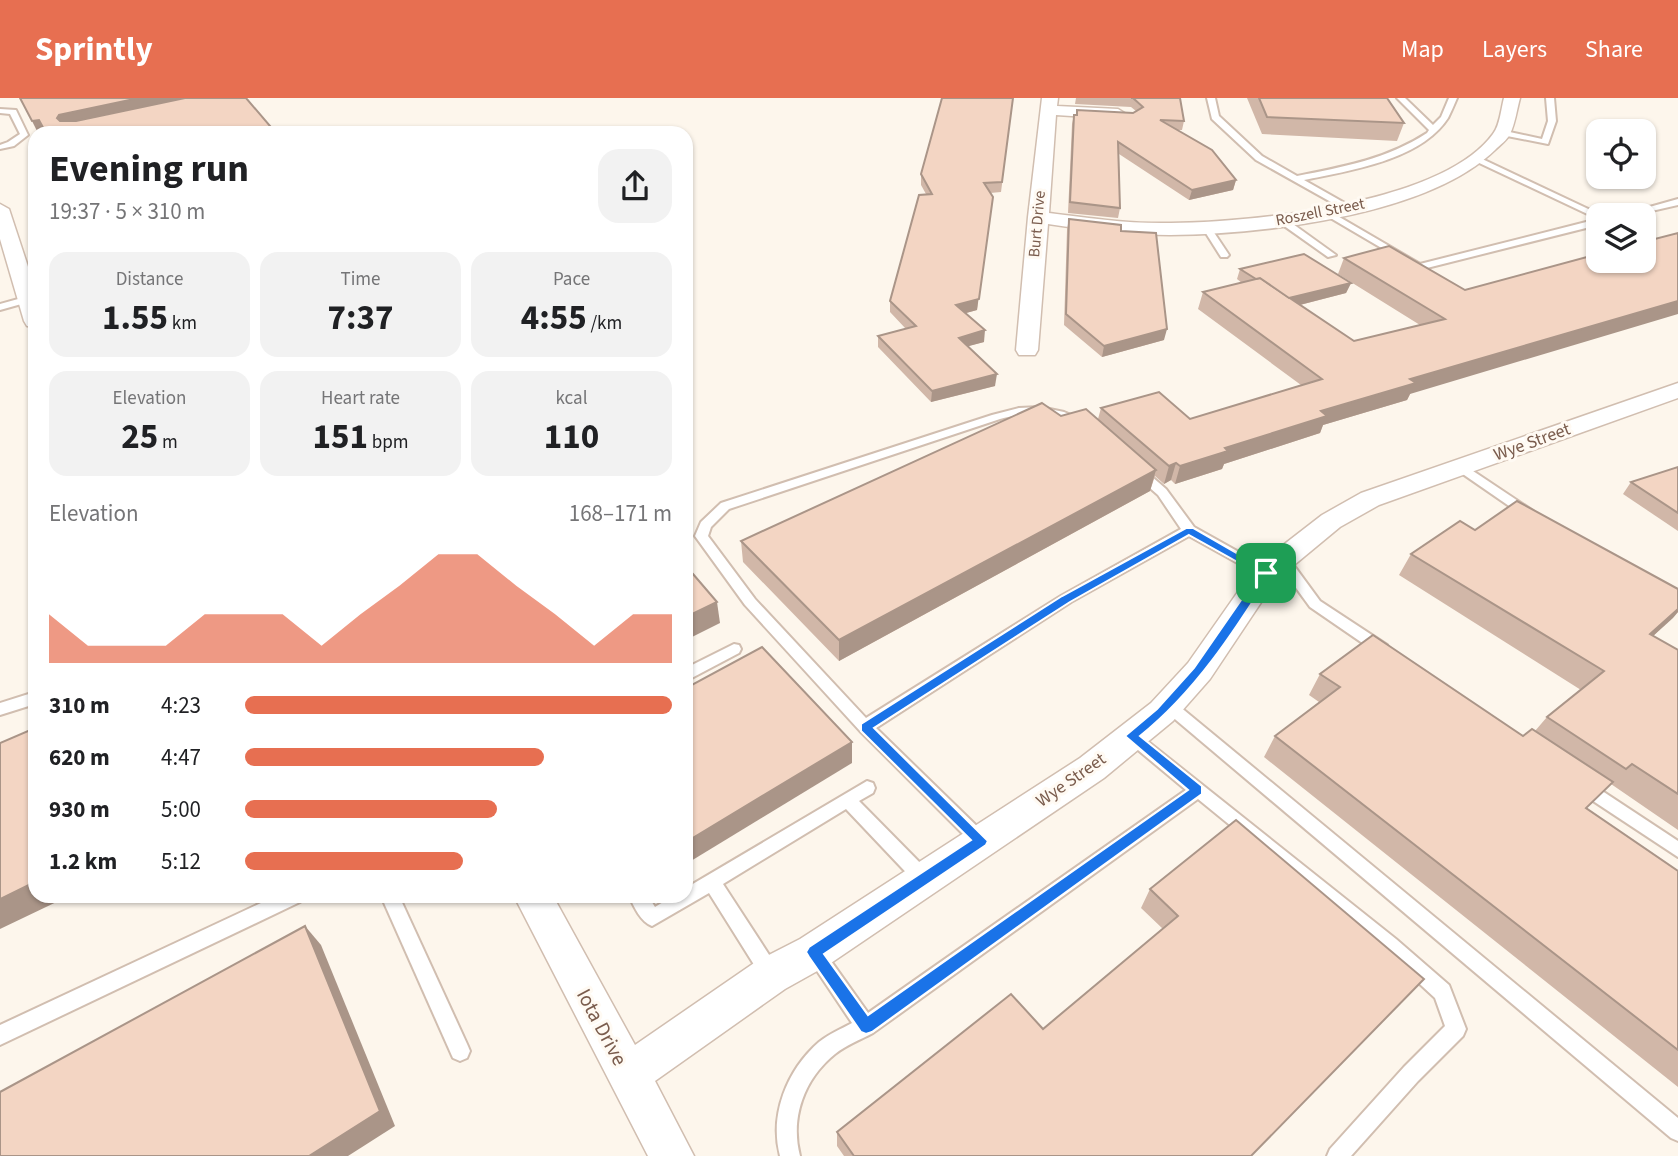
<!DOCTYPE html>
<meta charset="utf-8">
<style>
:root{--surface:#fff;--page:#f2f2f2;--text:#202124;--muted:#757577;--accent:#e76f51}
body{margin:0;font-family:"Source Sans 3",sans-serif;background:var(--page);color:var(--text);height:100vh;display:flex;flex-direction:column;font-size:26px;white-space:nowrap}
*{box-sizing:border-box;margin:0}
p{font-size:23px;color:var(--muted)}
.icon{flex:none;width:38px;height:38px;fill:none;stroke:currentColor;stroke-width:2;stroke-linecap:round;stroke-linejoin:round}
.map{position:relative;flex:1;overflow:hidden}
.drawer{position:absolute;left:28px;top:28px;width:665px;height:777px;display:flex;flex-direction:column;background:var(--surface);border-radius:21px;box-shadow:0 2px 5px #0004}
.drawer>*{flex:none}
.fabs{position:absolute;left:1586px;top:21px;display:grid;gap:14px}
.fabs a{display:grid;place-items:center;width:70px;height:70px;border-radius:14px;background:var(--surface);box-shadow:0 2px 5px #0004;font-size:35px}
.pin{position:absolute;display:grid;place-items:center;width:60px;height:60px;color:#fff;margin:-30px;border-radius:14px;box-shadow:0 4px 10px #0006}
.round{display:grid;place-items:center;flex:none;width:74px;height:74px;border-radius:21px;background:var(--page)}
.headline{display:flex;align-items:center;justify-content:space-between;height:119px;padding:0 21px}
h1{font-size:38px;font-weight:700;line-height:52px}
.stats{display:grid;grid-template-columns:repeat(3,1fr);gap:10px;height:119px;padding:7px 21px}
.stats div{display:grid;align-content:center;border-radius:18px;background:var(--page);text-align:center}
.stats b{font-size:35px;font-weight:700}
.stats small{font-size:19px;font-weight:400}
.stats p{font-size:19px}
.chart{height:196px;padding:14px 21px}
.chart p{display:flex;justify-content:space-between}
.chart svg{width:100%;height:126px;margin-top:7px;fill:var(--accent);opacity:.7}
ul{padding:0 21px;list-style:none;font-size:23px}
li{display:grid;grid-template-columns:112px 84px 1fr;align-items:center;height:52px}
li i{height:18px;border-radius:9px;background:var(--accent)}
header{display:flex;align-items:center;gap:42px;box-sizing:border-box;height:98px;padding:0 35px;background:var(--accent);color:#fff}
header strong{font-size:33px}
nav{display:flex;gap:38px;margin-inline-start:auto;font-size:24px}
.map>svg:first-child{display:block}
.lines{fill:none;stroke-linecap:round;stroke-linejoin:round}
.service-casing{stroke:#d1beb0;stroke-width:4}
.minor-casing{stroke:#d1beb0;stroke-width:3}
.service{fill:#fff;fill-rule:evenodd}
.minor{fill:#fff;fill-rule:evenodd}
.wall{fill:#d1b7a8}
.shaded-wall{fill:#aa9588}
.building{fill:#f3d5c3;stroke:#aa9588;stroke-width:2}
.route{fill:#1a73e8;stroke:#fff;stroke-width:2;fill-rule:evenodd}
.labels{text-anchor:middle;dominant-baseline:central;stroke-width:6;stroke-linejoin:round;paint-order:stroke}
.far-street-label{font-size:16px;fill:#7a5c4d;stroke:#fffaf3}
.street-label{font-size:18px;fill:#7a5c4d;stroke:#fffaf3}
.near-street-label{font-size:21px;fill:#7a5c4d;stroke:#fffaf3}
</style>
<header>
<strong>Sprintly</strong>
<nav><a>Map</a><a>Layers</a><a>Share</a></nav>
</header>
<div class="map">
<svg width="1678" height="1058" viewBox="0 0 1678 1058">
<rect width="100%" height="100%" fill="#fdf6ec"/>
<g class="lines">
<defs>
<g id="service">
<path d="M1207 0H1215L1219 18 1262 58 1297 78C1343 69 1387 61 1427 35L1429 32 1397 0H1405L1433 27 1441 19 1449 0H1457C1454 7 1451 14 1448 20 1421 62 1349 73 1304 82L1350 108 1351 110 1347 113 1256 62 1212 21Z"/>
<path d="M1546 0H1554L1556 23 1548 46 1502 37 1501 35 1505 33 1542 41 1548 23Z"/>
<path d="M0 11 16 12 28 37 14 48 0 51V47L8 44 20 36 10 16 0 15Z"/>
<path d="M1478 59 1601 117H1598V127L1419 172 1322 115 1329 113 1420 166 1598 121 1475 63 1474 61Z"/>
<path d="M1678 101V107L1634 117H1621Z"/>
<path d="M1280 121H1286L1336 157 1328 159 1280 125Z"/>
<path d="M1203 127H1209L1229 157 1227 159H1221L1202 129Z"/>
<path d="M29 198 32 199V203L0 212V206Z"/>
<path d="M1040 309 1064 314 1087 324 1081 327C1049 318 1033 312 1000 321L729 411 711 429 708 438 755 501 866 620 1061 498 1181 431 1158 397 1135 377 1133 374 1135 371H1143L1166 391 1194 429 1271 472 1273 475 1271 478H1261L1189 438 1071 504 876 630 987 738 989 743 987 748 981 750 975 748 860 633 745 507 695 438 701 424 721 405 992 317 1019 310Z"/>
<path d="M1461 365 1533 413 1535 416 1533 419H1525L1457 372 1455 369Z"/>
<path d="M1282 457 1287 458 1320 503 1387 547 1389 551 1387 555H1377L1310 509 1275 461Z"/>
<path d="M734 546 739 547 741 551 739 555 686 583V570Z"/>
<path d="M35 594V606L0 617V605Z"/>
<path d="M1168 601 1173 603 1678 1020V1043L1671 1040 1163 611 1160 607 1163 603Z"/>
<path d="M1131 632 1136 634 1396 841 1449 887 1466 931 1463 938 1418 983 1351 1058H1327L1330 1051 1404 969 1445 928 1435 900 1384 853 1198 701 873 935C860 942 846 947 835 956 804 981 790 1020 800 1058H780C769 1017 787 972 819 944 829 936 841 931 852 925L809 861 806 855 809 849 815 846 821 849 868 915 1186 692 1126 642 1123 638 1126 634Z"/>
<path d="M1584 681 1678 743V759L1578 693 1576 688 1578 683Z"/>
<path d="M867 683 873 685 875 690 873 695 859 703 930 775 933 781 930 787 924 789 918 787 846 711 723 786 777 869 779 875 777 881 770 884 763 881 709 795 652 828C641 824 634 809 629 798H648L655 809 673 798H686V790Z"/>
<path d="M276 798H303L300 804 0 947V927Z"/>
<path d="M381 798H399L467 946 470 953 467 960 460 963 453 960Z"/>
</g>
<g id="minor">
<path d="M1042 0H1058L1057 8 1118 11 1126 16 1118 21 1056 17 1049 115C1089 120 1130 126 1171 125 1253 124 1442 106 1493 36 1500 27 1501 11 1504 0H1520C1517 11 1515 26 1510 36 1507 42 1500 47 1495 52 1427 118 1263 136 1170 137 1129 137 1088 132 1048 126L1038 252 1035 257H1019L1016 252 1028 119Z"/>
<path d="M0 106 9 111 35 190V229L27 228 24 223 0 141Z"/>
<path d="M1678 285V300L1379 407 1340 429 1276 482 1210 581 1173 623 1104 680 828 867 785 891 655 983 694 1058H648L514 798H553L635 947 757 863 800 841 1080 660 1151 605 1188 565 1256 468 1322 417 1361 395Z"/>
</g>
</defs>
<!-- service casing -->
<use href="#service" class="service-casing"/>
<!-- minor casing -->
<use href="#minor" class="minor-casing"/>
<!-- service -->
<use href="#service" class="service"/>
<!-- minor -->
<use href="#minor" class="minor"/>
</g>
<!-- wall -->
<g class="wall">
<path d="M1013 0 1001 94 990 95 977 212 966 215 984 244 968 248 995 288 931 304 878 249V238L906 231 890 214V203L926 96 921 87V76Z"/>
<path d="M1076 0H1180L1184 23 1182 32H1178L1236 82 1233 92 1189 102 1119 56 1120 110 1118 120 1068 115 1072 26 1074 17H1076L1077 12 1133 15 1136 13 1131 9 1075 6Z"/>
<path d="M1247 0H1387L1404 25 1397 43 1262 36Z"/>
<path d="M1069 121 1121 133 1164 242 1102 259 1064 227 1067 131Z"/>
<path d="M1344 160 1465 192 1407 302 1323 327 1320 335 1224 366 1222 371 1175 386 1171 382 1164 386 1155 378 1150 393 839 563 743 464 741 443 1061 318 1098 321 1101 310 1190 321 1301 287 1198 211 1203 194 1242 185 1237 181 1240 171 1351 185 1346 195 1300 207 1354 243 1420 227 1338 176Z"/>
<path d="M1678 369V433L1623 396 1631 384Z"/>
<path d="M1475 432 1678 491V514L1653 538 1678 552V732L1611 686 1586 710 1678 773V989L1264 659 1275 638 1319 604 1309 597 1320 576 1523 638 1535 633 1547 619 1581 592 1399 477 1411 456Z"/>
<path d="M1236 722 1251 1058H844L837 1048V1034L1043 931 1163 831 1141 810 1150 791Z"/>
</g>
<!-- shaded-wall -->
<g class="shaded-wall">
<path d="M139 0H181L184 6 65 35 57 20 59 17Z"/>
<path d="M39 22 47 35H38L32 23Z"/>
<path d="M1236 82 1233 92 1189 102 1192 92Z"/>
<path d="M993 99 977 212 955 218 956 207Z"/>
<path d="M1351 185 1346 195 1280 212 1284 201Z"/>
<path d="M1678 203V216L1410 296 1407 302 1323 327 1320 335 1224 366 1222 371 1175 386 1180 368 1321 313 1410 281Z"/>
<path d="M1167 231 1164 242 1102 259 1104 248Z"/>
<path d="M985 232 984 244 958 251 959 240Z"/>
<path d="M997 276 995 288 931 304 932 293Z"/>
<path d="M1176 365 1171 382 1164 386 1169 368Z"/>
<path d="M1156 372 1150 393 839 563V542Z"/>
<path d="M717 504 720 525 686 542V519Z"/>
<path d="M1678 511V514L1673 520 1631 558 1650 536Z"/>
<path d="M852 644V665L686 766V744Z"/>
<path d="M35 784V798H69L0 831V801Z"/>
<path d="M305 828 321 847 395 1028 348 1058H309Z"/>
</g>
<!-- building -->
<g class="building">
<path d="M20 0H139L59 17 57 20 60 23H76L185 0H246L276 35H46L39 22 32 23Z"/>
<path d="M942 0H1013L1002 84 984 85 993 99 979 201 956 207 985 232 959 240 997 276 932 293 878 238 916 228 890 203 919 97 932 96 921 76Z"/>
<path d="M1131 0H1180L1184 23 1160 22 1212 52 1236 82 1192 92 1118 44 1120 110 1070 104 1074 17H1077V12L1133 15 1143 9 1133 0Z"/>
<path d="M1259 0H1387L1404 25 1267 19Z"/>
<path d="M1069 121 1121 127V133L1156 135 1167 231 1104 248 1066 216Z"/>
<path d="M1678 135V203L1410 281 1416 285 1321 313 1327 318 1225 350 1228 353 1180 368 1176 365 1169 368 1101 310 1159 294 1190 321 1322 281 1203 194 1260 180 1354 243 1445 221 1344 160 1389 148 1465 192 1598 156V163H1643V144Z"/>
<path d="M1304 156 1351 185 1289 200 1260 180 1256 181 1240 171Z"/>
<path d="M1042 305 1061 318 1086 311 1156 372 839 542 741 443Z"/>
<path d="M1678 369V415L1631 384Z"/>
<path d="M1517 403 1678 491V511L1650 536 1678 552V696L1632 666 1626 671 1547 619 1604 573 1411 456 1460 423 1475 432Z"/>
<path d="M693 476 717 504 686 519V479Z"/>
<path d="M1373 537 1523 638 1532 631 1613 684 1586 710 1678 773V952L1275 638 1340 589 1320 576Z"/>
<path d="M762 549 852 644 686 744V590Z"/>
<path d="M35 630V784L0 801V645Z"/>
<path d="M1236 722 1424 881 1251 1058H854L837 1034 1011 896 1043 931 1178 818 1150 791Z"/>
<path d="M305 828 380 1013 309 1058H0V994Z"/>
</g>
<!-- route -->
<path class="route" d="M1186 430H1193L1271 475C1234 534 1195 594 1140 638L1202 688V696L872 934 866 936 861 934 809 859 806 854 809 849 971 742 861 633V626L1062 498ZM1189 437 1259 476 1194 570 1157 611 1125 638 1188 692 868 917 824 856 986 747 988 743 874 630 1070 504Z"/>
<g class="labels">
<!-- far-street labels -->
<g class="far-street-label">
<text transform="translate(1320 114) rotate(-11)">Roszell Street</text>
<text transform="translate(1037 126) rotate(-85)">Burt Drive</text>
</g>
<!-- street labels -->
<g class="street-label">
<text transform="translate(1532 344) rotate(-20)">Wye Street</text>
<text transform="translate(1071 682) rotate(-35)">Wye Street</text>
</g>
<!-- near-street labels -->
<g class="near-street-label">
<text transform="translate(602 929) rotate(62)">Iota Drive</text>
</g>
</g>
</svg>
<div class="fabs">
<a><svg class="icon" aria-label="locate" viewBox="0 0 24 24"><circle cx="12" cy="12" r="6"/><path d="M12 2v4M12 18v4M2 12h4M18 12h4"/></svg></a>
<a><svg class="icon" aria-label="layers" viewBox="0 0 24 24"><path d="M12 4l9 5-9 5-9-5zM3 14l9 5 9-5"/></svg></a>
</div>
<div class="pin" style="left:1266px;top:475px;background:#1e9e55"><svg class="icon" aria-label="arrive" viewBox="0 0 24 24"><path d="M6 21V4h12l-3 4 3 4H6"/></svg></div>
<section class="drawer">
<div class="headline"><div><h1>Evening run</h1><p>19:37 · 5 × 310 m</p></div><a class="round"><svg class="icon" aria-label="share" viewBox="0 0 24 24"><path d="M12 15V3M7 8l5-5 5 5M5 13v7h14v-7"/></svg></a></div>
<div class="stats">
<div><p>Distance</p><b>1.55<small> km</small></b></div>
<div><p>Time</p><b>7:37</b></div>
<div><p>Pace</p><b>4:55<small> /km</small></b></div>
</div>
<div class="stats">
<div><p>Elevation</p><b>25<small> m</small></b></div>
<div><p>Heart rate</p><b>151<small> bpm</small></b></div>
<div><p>kcal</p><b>110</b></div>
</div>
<div class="chart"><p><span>Elevation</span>168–171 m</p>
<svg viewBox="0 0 160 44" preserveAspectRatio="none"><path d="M0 44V27L10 38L20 38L30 38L40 27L50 27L60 27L70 38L80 27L90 17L100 6L110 6L120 17L130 27L140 38L150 27L160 27V44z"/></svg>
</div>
<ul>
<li><b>310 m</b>4:23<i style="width:100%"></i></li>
<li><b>620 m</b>4:47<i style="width:70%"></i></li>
<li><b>930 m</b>5:00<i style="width:59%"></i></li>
<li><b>1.2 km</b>5:12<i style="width:51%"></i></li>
</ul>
</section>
</div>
